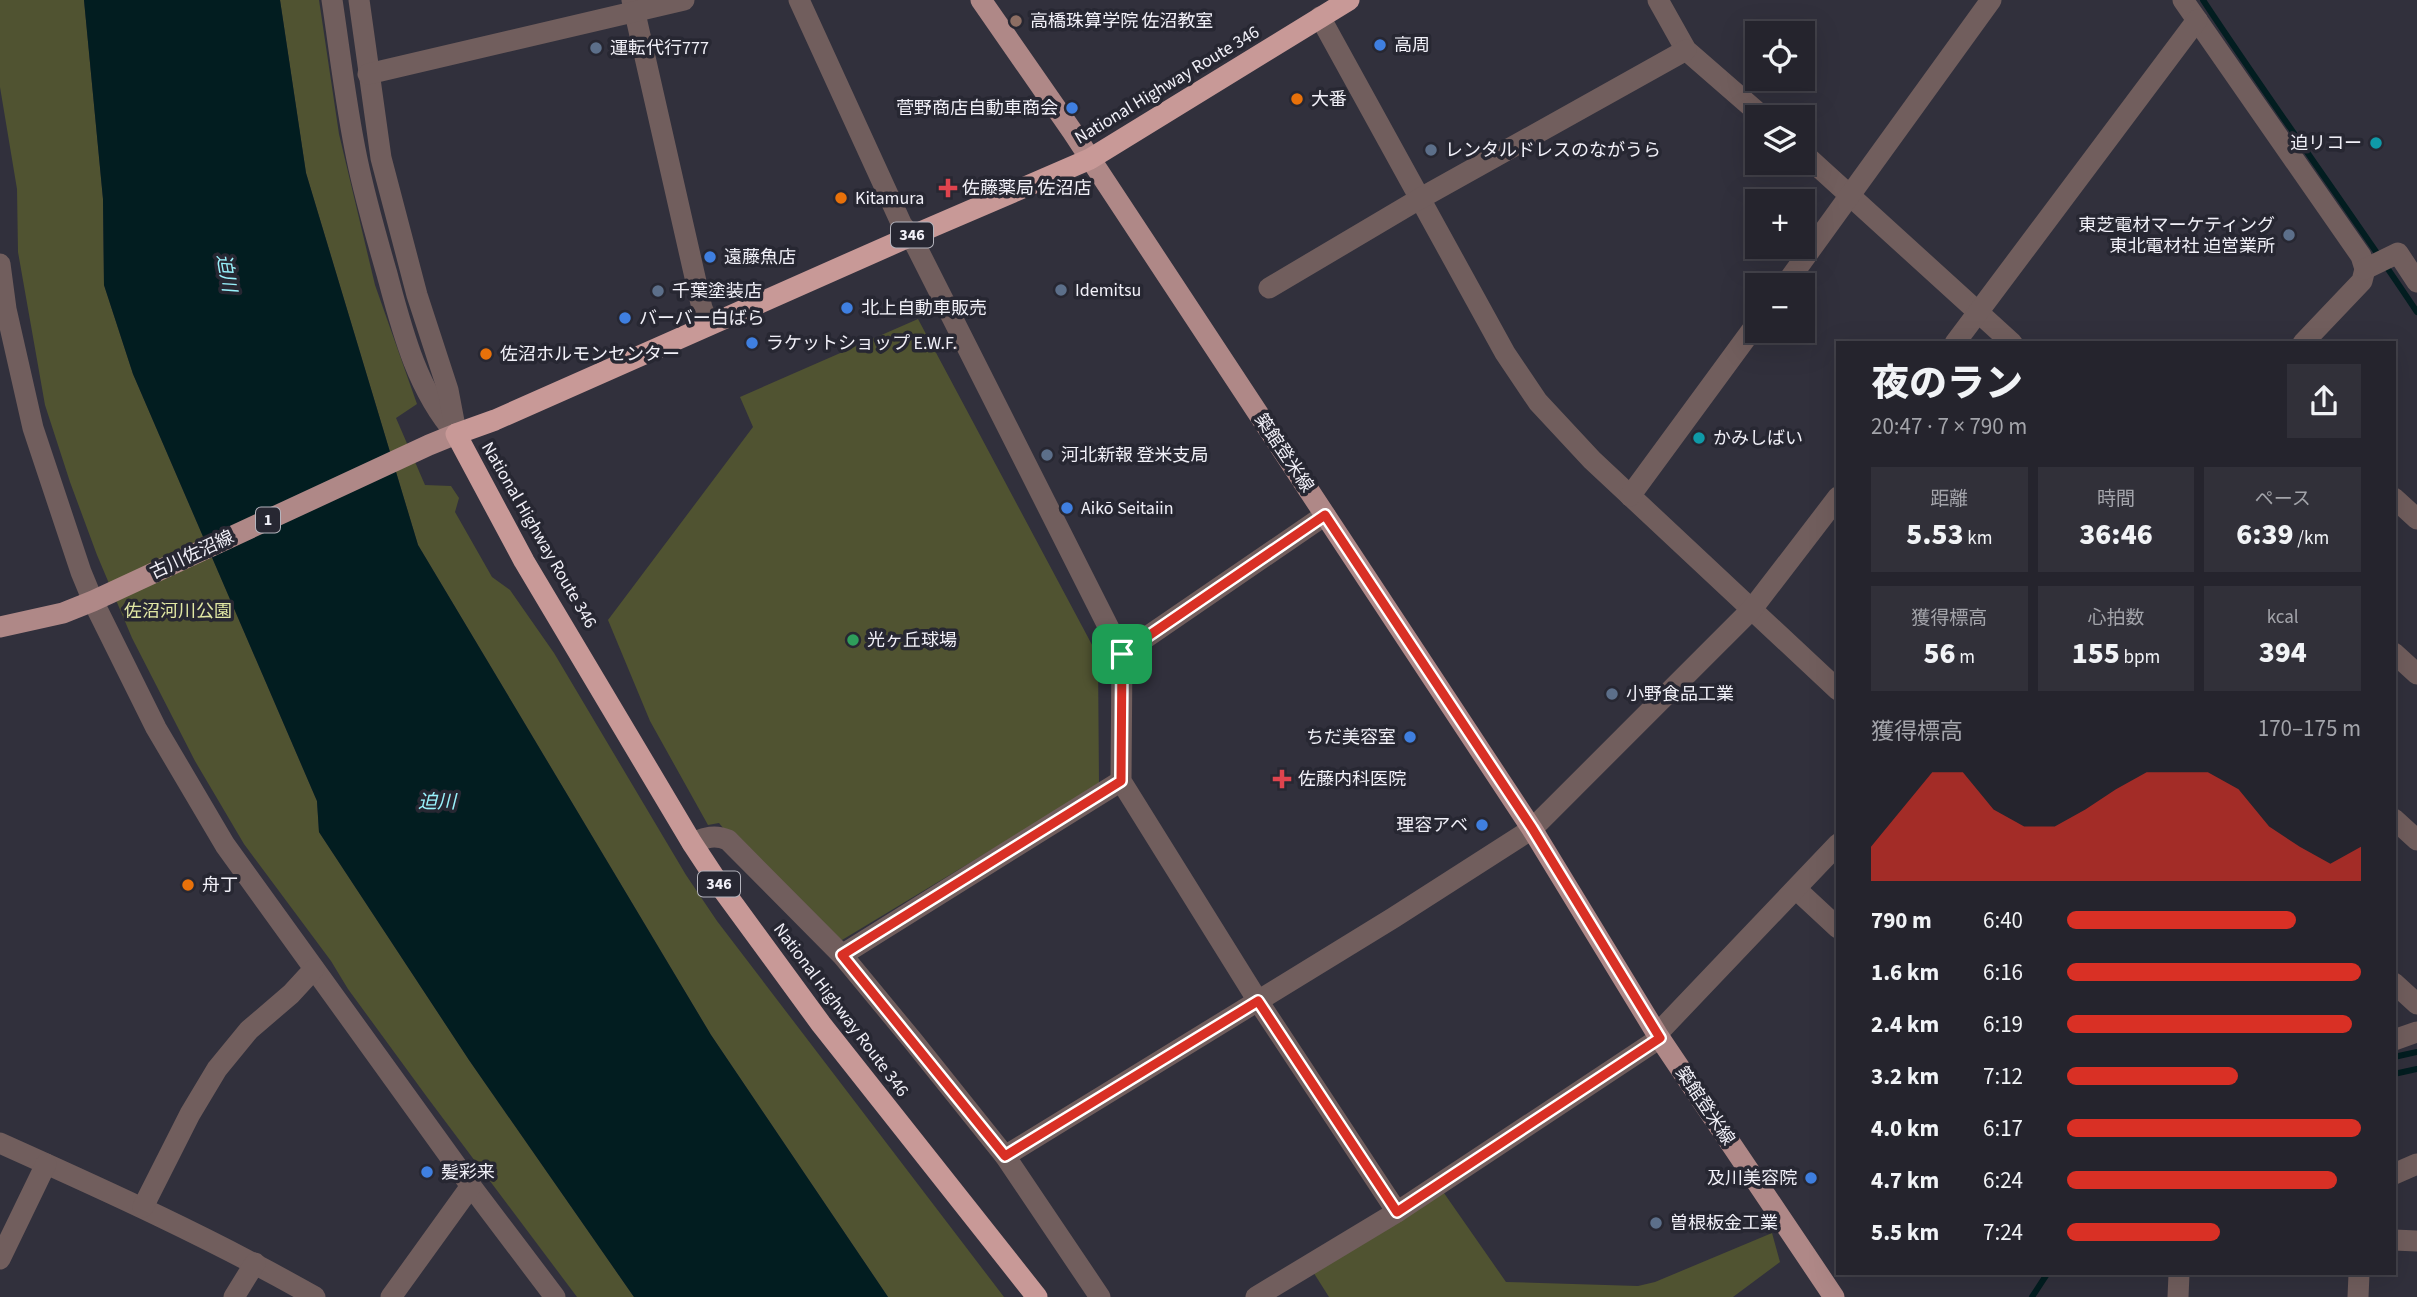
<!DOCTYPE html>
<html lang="ja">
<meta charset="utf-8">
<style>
:root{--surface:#25242d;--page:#313039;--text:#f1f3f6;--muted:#a3a4aa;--line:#424149;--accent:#d93025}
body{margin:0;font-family:"Source Sans 3","Noto Sans JP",sans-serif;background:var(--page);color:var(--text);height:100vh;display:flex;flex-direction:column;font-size:26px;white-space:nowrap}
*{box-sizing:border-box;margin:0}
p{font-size:23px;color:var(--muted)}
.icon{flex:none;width:38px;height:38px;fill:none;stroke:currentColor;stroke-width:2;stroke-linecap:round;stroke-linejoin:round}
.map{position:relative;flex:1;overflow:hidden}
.panel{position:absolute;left:1836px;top:341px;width:560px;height:934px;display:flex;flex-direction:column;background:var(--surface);border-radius:0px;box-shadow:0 7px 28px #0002,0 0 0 2px var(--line)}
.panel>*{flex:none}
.fabs{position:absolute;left:1745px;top:21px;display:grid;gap:14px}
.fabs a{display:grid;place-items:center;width:70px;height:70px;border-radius:0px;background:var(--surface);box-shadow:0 7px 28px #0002,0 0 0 2px var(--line);font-size:35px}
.pin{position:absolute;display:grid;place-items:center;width:60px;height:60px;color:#fff;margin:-30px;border-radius:14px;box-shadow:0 4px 10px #0006}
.round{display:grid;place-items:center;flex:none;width:74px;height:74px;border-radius:0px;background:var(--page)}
.overview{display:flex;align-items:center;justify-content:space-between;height:119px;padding:0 35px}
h1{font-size:38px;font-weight:800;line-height:52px}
.stats{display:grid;grid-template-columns:repeat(3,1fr);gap:10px;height:119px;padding:7px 35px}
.stats div{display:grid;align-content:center;border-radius:0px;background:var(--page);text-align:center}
.stats b{font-size:30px;font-weight:800}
.stats small{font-size:19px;font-weight:400}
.stats p{font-size:19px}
.chart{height:196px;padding:14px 35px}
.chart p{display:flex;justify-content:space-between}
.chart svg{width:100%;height:126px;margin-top:7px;fill:var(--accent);opacity:.7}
ul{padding:0 35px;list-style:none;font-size:23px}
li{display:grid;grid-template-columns:112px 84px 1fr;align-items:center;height:52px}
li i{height:18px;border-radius:9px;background:var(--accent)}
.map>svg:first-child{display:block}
.green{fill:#505331}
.water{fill:#021d20}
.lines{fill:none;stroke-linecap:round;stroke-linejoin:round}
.stream{stroke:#021d20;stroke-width:6}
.minor{stroke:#715e5d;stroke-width:21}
.major{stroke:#af8887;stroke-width:21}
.highway{stroke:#c89997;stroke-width:21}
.route-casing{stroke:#fff;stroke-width:14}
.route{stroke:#d93025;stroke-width:9}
.education-dot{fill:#8d6e63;stroke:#272732;stroke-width:2.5}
.shop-dot{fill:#3f7fe0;stroke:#272732;stroke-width:2.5}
.service-dot{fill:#5c6f8a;stroke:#272732;stroke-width:2.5}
.food-dot{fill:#e8710a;stroke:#272732;stroke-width:2.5}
.culture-dot{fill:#0f9aa8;stroke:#272732;stroke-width:2.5}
.health-dot{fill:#e0444e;stroke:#272732;stroke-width:2.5}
.leisure-dot{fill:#2e9e5b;stroke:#272732;stroke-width:2.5}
.labels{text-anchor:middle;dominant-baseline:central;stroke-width:7;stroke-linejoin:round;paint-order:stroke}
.shield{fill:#272732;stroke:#b4b4bd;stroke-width:2}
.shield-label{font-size:16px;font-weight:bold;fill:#f1f0f8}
.poi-label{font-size:18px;fill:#f1f0f8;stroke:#272732;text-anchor:start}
.street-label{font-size:18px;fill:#f1f0f8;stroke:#272732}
.park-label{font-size:18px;fill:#e1e7a4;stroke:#272732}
.water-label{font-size:19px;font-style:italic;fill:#99f2fc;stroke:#272732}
</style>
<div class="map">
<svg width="2417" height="1297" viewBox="0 0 2417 1297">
<rect width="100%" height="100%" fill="#31303c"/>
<!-- green -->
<g class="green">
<path d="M0 0H84L103 199 104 285 133 374 317 801 319 832 469 1060 634 1297H577L427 1097 348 989 331 961 244 844 195 761 132 638 97 555 70 482 45 405 18 252 17 189 0 87Z"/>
<path d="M280 0H319L339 134 375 285 417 404 396 418 425 485 451 486 459 498 455 512 492 577 510 590 554 653 686 875 717 921 1004 1297H888L711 1035 418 545 306 173Z"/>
<path d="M918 319 1098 656 1099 785 842 940 817 942 719 823 708 825 650 721 608 620 753 427 740 397Z"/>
<path d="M1437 1183 1506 1282 1638 1286 1655 1282 1772 1233 1780 1262 1733 1297H1329L1310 1267Z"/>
</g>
<!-- water -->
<path class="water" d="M84 0H280L306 173 418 545 711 1035 888 1297H634L469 1060 319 832 317 801 133 374 104 285 103 199Z"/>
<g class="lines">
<!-- stream -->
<g class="stream">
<path d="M2203 0C2273 106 2347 207 2417 312"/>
<path d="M2394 1057 2417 1052"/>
<path d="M2394 1074 2417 1069"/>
<path d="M2032 1297 2047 1274"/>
</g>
<!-- minor -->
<g class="minor">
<path d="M332 0C340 53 346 107 357 159 365 198 376 236 387 274 402 330 417 390 456 434"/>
<path d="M359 0 381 158 417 295 448 390 456 432"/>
<path d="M632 0 702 308 709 325"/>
<path d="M799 0 902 225 911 236 1122 654 1121 781 1258 1001 1397 1212"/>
<path d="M1658 0 1686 50 1763 117"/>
<path d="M2183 0 2361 256 2365 269 2362 281 2303 343"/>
<path d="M1320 17 1505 353 1538 402 1592 460 1838 690"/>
<path d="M368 74 684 0"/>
<path d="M1802 152 2012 343"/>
<path d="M0 264 6 309 33 428 81 572 93 601 156 728 225 845 471 1186 555 1297"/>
<path d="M2365 269 2398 253 2417 282"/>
<path d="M1785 285 1991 0"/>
<path d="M1269 288 1421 198 1686 50"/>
<path d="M1955 343 2197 20"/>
<path d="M1630 496 1757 323"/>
<path d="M2394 498 2417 519"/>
<path d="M2394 653 2417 674"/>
<path d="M1122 654 1325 515"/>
<path d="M2394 819 2417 840"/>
<path d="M692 843C705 838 714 834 728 840L842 955 913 1041 1005 1156 1100 1297"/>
<path d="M1796 889 1838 928"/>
<path d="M842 955 1121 781"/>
<path d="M2394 983 2417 1004"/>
<path d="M1657 1034 1838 844"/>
<path d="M2394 1040 2417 1032"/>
<path d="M0 1143C107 1191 213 1239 315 1297"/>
<path d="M1005 1156 1393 918 1532 829 1752 609 1838 497"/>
<path d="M2394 1174 2417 1164"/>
<path d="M143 1207 190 1114 217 1069 249 1030 291 994 314 969"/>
<path d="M2394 1240 2417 1241"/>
<path d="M0 1259 46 1164"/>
<path d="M234 1297 255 1263"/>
<path d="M391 1297 471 1186"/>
<path d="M1256 1297 1397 1212 1660 1038"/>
<path d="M2178 1297 2179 1274"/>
<path d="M2358 1297 2359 1274"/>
</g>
<!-- major -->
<g class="major">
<path d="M981 0 1072 131 1532 829 1657 1034 1834 1297"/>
<path d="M0 627 63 613 93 601 429 445 456 434"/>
</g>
<!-- highway -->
<path class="highway" d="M1037 1297 821 1024 723 890 692 843 524 561 456 434 495 420 911 236 1090 159 1349 0"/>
</g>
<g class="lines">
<defs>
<path id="route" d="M1325 515 1532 828 1660 1038 1397 1212 1258 1001 1005 1156 842 955 1121 781 1122 654Z"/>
</defs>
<!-- route casing -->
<use href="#route" class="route-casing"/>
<!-- route -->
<use href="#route" class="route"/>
</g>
<!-- markers -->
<circle class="education-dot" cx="1016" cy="21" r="7"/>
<g class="shop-dot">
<circle cx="1380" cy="45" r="7"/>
<circle cx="1072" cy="108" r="7"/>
<circle cx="710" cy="257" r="7"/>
<circle cx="847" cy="308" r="7"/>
<circle cx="625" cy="318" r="7"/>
<circle cx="752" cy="343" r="7"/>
<circle cx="1067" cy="508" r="7"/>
<circle cx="1410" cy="737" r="7"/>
<circle cx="1482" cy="825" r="7"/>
<circle cx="427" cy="1172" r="7"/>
<circle cx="1811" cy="1178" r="7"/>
</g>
<g class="service-dot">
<circle cx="596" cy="48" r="7"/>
<circle cx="1431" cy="150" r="7"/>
<circle cx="2289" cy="235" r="7"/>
<circle cx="1061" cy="290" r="7"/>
<circle cx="658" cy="291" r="7"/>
<circle cx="1047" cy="455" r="7"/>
<circle cx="1612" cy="694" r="7"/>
<circle cx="1656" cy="1223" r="7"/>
</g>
<g class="food-dot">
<circle cx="1297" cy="99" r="7"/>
<circle cx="841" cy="198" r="7"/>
<circle cx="486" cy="354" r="7"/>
<circle cx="188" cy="885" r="7"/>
</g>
<g class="culture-dot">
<circle cx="2376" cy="143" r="7"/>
<circle cx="1699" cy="438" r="7"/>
</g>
<g class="health-dot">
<path d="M944.5 177.5h7v7h7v7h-7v7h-7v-7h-7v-7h7z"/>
<path d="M1278.5 768.5h7v7h7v7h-7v7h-7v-7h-7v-7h7z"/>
</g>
<circle class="leisure-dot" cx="853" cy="640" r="7"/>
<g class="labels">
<!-- shield labels -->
<g class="shield">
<rect x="891" y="222.5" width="42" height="25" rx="5"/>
<rect x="256" y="507.5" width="24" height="25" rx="5"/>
<rect x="698" y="871.5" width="42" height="25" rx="5"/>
</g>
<g class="shield-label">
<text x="912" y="235">346</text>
<text x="268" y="520">1</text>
<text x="719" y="884">346</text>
</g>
<!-- poi labels -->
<g class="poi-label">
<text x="1030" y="21">高橋珠算学院 佐沼教室</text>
<text x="1394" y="45">高周</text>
<text x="610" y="48">運転代行777</text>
<text x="1311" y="99">大番</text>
<text x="1058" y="108" text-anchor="end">菅野商店自動車商会</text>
<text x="2362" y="143" text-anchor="end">迫リコー</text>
<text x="1445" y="150">レンタルドレスのながうら</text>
<text x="962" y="188">佐藤薬局 佐沼店</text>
<text x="855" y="198">Kitamura</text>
<text x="2275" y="225" text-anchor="end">東芝電材マーケティング<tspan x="2275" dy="21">東北電材社 迫営業所</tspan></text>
<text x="724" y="257">遠藤魚店</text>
<text x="1075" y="290">Idemitsu</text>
<text x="672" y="291">千葉塗装店</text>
<text x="861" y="308">北上自動車販売</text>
<text x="639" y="318">バーバー白ばら</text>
<text x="766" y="343">ラケットショップ E.W.F.</text>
<text x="500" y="354">佐沼ホルモンセンター</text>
<text x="1713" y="438">かみしばい</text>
<text x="1061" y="455">河北新報 登米支局</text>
<text x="1081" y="508">Aikō Seitaiin</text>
<text x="867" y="640">光ヶ丘球場</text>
<text x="1626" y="694">小野食品工業</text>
<text x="1396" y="737" text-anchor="end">ちだ美容室</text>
<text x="1298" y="779">佐藤内科医院</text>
<text x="1468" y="825" text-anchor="end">理容アベ</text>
<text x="202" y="885">舟丁</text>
<text x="441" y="1172">髪彩来</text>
<text x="1797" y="1178" text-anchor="end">及川美容院</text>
<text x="1670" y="1223">曽根板金工業</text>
</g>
<!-- street labels -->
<g class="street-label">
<text transform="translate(1167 85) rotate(-31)">National Highway Route 346</text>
<text transform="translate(1284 453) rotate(56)">築館登米線</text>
<text transform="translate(539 535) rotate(60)">National Highway Route 346</text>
<text transform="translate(192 555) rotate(-25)">古川佐沼線</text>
<text transform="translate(841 1010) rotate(53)">National Highway Route 346</text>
<text transform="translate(1705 1106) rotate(56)">築館登米線</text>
</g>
<!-- park labels -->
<g class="park-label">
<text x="178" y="611">佐沼河川公園</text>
</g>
<!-- water labels -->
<g class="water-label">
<text transform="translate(226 273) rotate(80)">迫川</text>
<text x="437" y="802">迫川</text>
</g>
</g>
</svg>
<div class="fabs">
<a><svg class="icon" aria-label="locate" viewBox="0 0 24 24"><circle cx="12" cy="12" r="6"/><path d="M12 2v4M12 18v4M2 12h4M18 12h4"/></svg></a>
<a><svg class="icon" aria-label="layers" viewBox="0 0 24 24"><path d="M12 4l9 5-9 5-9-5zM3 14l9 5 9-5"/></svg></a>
<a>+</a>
<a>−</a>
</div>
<div class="pin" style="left:1122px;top:654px;background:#1e9e55"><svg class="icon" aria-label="arrive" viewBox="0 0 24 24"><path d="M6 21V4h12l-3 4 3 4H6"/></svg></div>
<section class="panel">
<div class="overview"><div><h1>夜のラン</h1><p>20:47 · 7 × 790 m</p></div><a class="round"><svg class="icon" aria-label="share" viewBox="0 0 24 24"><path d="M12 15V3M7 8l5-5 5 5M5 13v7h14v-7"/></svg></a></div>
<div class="stats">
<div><p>距離</p><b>5.53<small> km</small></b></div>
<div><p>時間</p><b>36:46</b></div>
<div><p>ペース</p><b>6:39<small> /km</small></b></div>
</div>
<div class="stats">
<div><p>獲得標高</p><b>56<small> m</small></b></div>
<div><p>心拍数</p><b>155<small> bpm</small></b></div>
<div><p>kcal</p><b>394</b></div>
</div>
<div class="chart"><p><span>獲得標高</span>170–175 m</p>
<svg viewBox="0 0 160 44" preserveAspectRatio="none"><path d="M0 44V32L10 19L20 6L30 6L40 19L50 25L60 25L70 19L80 12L90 6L100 6L110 6L120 12L130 25L140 32L150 38L160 32V44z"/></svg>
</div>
<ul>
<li><b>790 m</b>6:40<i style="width:78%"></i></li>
<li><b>1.6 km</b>6:16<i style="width:100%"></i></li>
<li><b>2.4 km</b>6:19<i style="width:97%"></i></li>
<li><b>3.2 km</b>7:12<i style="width:58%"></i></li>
<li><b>4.0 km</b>6:17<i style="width:100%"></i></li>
<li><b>4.7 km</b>6:24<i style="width:92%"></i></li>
<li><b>5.5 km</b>7:24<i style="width:52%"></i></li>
</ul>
</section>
</div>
